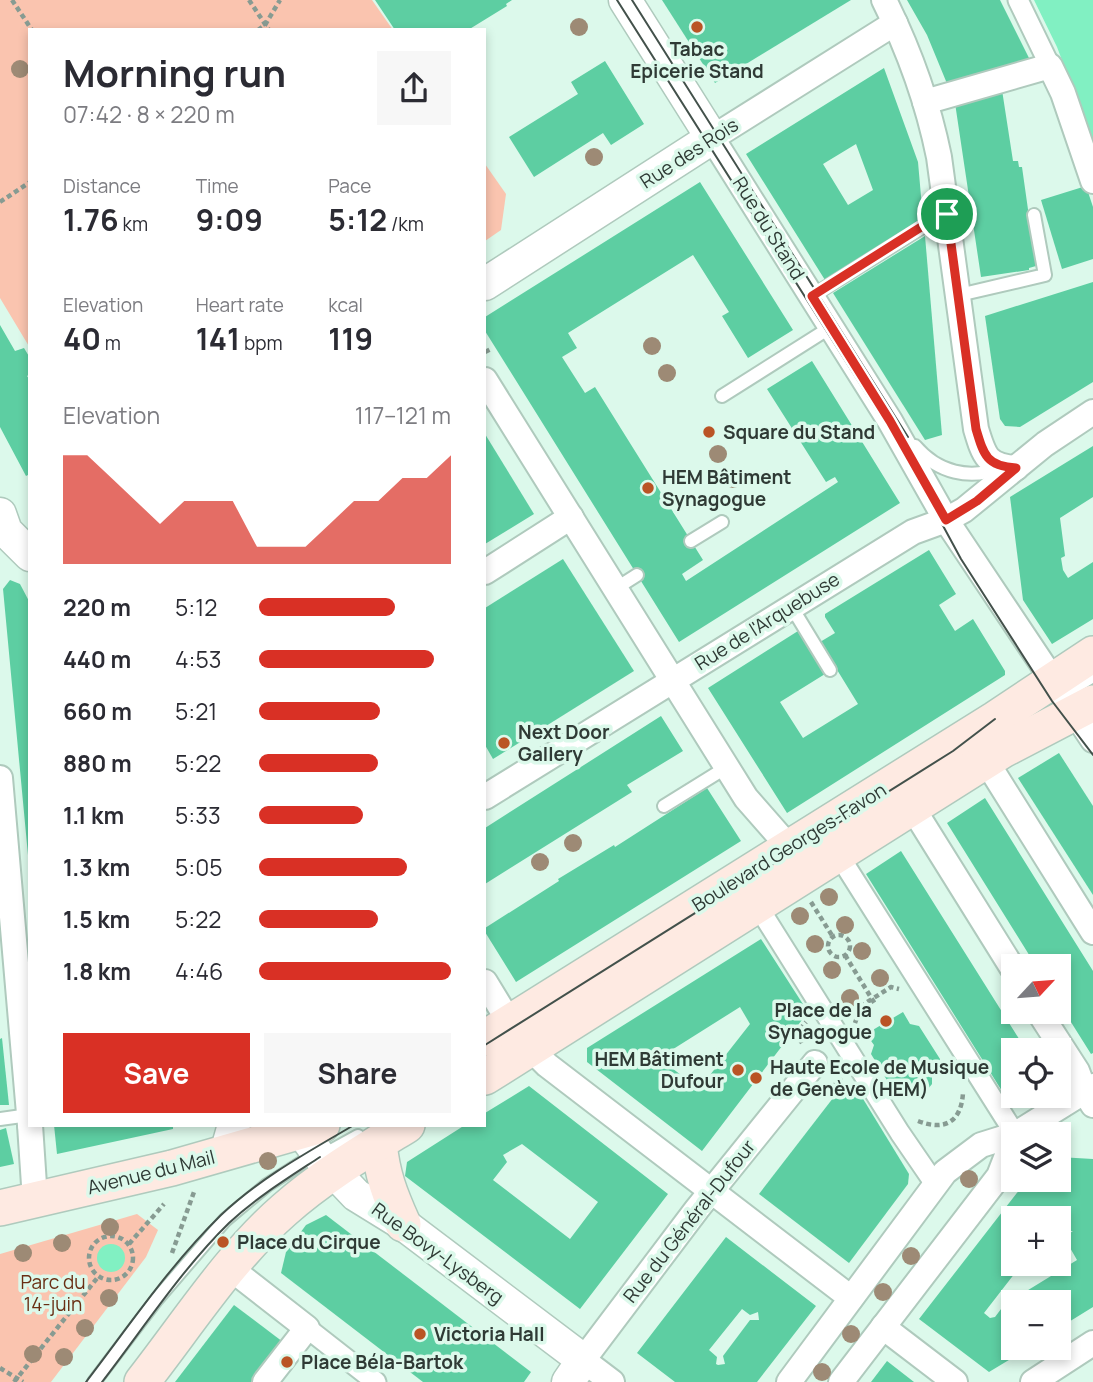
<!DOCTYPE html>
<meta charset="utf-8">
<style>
:root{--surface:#fff;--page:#f7f7f7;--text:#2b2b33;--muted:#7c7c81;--accent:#d93025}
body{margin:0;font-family:Manrope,sans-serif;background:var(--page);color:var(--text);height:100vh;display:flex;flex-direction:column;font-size:26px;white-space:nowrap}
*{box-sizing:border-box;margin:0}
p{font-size:23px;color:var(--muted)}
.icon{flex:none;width:38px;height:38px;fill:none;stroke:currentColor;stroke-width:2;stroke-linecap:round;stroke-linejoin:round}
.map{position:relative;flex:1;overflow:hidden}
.drawer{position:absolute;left:28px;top:28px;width:458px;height:1099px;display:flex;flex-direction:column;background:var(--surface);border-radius:0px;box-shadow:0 4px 10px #0003}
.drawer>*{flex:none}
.needle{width:46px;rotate:64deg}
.fabs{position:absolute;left:1001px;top:954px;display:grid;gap:14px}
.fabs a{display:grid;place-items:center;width:70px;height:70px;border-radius:0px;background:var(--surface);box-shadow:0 4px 10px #0003;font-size:35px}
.pin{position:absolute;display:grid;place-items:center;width:60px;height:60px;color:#fff;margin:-30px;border:4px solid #fff;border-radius:50%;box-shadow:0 2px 7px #0007}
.round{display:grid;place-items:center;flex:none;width:74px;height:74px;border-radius:0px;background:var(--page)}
.overview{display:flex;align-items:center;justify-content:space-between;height:119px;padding:0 35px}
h1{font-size:38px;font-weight:700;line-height:52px}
.figures{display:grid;grid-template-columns:repeat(3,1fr);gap:10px;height:119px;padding:7px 35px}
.figures div{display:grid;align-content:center}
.figures b{font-size:30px;font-weight:700}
.figures small{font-size:19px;font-weight:400}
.figures p{font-size:19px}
.chart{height:196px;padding:14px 35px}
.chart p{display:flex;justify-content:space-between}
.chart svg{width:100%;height:126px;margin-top:7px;fill:var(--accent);opacity:.7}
.cta{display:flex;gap:14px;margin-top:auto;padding:14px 35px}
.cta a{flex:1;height:80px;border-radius:0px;background:var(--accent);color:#fff;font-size:28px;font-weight:700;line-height:80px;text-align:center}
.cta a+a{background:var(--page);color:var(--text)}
ul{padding:0 35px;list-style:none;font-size:23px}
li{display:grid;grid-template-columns:112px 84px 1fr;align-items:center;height:52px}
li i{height:18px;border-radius:9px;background:var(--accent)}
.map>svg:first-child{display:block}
.green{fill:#fac4af}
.water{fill:#81f0c2}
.building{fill:#5dcea2;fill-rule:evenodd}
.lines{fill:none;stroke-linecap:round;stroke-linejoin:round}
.service-casing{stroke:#afcabd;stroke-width:16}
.pedestrian-casing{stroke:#afcabd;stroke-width:23}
.minor-casing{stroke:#afcabd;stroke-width:28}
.tertiary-casing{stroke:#afcabd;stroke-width:35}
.secondary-casing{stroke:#afcabd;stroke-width:38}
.path{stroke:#879b92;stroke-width:4.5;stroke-dasharray:5 3.5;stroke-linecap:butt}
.service{stroke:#fff;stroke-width:12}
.pedestrian{stroke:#fff;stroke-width:19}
.minor{stroke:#fff;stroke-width:24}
.tertiary{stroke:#fff;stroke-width:32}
.secondary{stroke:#feeae2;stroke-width:35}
.tram{stroke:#43514b;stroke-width:2}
.tree{fill:#9d8a75}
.route-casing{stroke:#fff;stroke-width:14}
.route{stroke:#d93025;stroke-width:9}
.poi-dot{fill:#ba5425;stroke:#dcf9eb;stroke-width:2.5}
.labels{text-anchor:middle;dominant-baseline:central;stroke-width:7;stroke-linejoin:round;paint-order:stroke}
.poi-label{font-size:19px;font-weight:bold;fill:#2f3a35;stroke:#dcf9eb;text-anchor:start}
.street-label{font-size:19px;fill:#2f3a35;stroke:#dcf9eb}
.park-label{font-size:19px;fill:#692f14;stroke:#dcf9eb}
</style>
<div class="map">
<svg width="1093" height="1382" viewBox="0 0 1093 1382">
<rect width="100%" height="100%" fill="#dcf9eb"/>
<!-- green -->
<g class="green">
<path d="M0 0H372L393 30H30V348L0 298Z"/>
<path d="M485 164 506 194 501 230 485 241Z"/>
<path d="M137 1214 158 1230 146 1257 51 1382H0V1254Z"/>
</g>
<!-- water -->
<g class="water">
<path d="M1034 0H1093V142L1057 47Z"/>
<circle cx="111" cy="1258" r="14"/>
</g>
<!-- building -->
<g class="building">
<path d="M375 0H512L506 4 507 6 468 30H395Z"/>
<path d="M662 0H851L715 83Z"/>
<path d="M907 0H1000L1031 62 948 86 927 35Z"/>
<path d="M605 61 644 124 611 145 603 133 534 177 509 137 578 94 571 82Z"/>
<path d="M884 68 918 162 923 219 825 280 746 154ZM856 144 873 190 848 205 823 164Z"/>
<path d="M1002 90 1013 161H1018L1019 167H1022L1036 266 1029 268V270L981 277 955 103Z"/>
<path d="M700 182 793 330 748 358 722 316 729 312 693 255 568 333 577 348 562 357 585 393 595 387 703 560 682 574 686 581 838 482 835 477 826 482 767 389 812 361 900 503 679 642 485 331V317Z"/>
<path d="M1086 186 1093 207V259L1062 269 1041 200Z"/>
<path d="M925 236 942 435 925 440 833 293Z"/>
<path d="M1093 282V382L1020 427 1005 426 1000 419 985 316Z"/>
<path d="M0 325 15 351 24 348 30 358V374L27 376 30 380V474L26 476 0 427Z"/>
<path d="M485 434 534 514 485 544Z"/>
<path d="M1093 446V497L1060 518 1065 556 1061 558 1063 570 1068 578 1093 562V619L1052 644 1023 600 1010 497Z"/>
<path d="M929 550 956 594 939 605 955 631 973 619 1005 671V675L787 813 708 688 798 631 825 674 780 702 803 738 858 704 820 642 835 633 825 617V614Z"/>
<path d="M563 559 634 671 493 759 485 745V608Z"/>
<path d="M10 580 20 584 30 603V855H28L3 589Z"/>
<path d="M661 716 683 751 627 785 632 792 485 884V828Z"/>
<path d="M1059 753 1093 806V895L1018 778Z"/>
<path d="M707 788 741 841 516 982 485 932V928L559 881 558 879 614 845 615 847Z"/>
<path d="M985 798 1093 971V1053L1091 1054 1059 1003V966H1036L947 823Z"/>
<path d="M901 851 1026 1050H1013V1096H1031L1012 1107 866 874Z"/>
<path d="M761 939 808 1012 702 1151 587 1062V1048ZM740 1007 750 1024 699 1089 659 1058Z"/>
<path d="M903 1012 910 1024 919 1026 940 1059 936 1072 932 1074V1084L928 1089 921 1093H915L908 1088 902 1093 893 1090 871 1054 874 1045 866 1034Z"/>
<path d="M2 1038 9 1105H0V1039Z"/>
<path d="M529 1086 668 1194 580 1309 405 1176 407 1162 465 1125H485V1113ZM522 1144 598 1202 570 1239 493 1180 507 1162 503 1155Z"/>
<path d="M840 1089H857L909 1174 908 1184 849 1263 759 1194Z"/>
<path d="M54 1125H173V1129L57 1154Z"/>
<path d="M6 1128 14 1164 0 1167V1130Z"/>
<path d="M1059 1157 1093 1159V1307L1059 1328V1302H1013V1348H1029L989 1372 919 1319 1027 1180H1059ZM1013 1218H1059V1231H1073L1065 1236V1239L1077 1260 1004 1305 995 1317 990 1318 984 1313 1022 1264H1013Z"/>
<path d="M326 1215 531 1372 524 1382H423L281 1273 286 1252 306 1225Z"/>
<path d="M726 1237 816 1306 757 1382H675L637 1353ZM742 1309 750 1315 758 1312 759 1320H750L723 1356 725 1364 718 1365 716 1364 717 1357 709 1350Z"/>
<path d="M234 1305 283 1342 252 1382H175Z"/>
<path d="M887 1361 914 1382H871Z"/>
</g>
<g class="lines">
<defs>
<g id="service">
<path d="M959 295 1045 275 1034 215"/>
<path d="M812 296 929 223 946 214"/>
<path d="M722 396 831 327"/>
<path d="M915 446C938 473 969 480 1002 468"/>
<path d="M691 541 722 522"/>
<path d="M615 589 637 575"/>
<path d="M791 606 830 670"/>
<path d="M1060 696 1093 676"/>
<path d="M664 806 727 767"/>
<path d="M0 1119 29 1115"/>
<path d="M94 1382 157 1299 225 1220 267 1185 289 1171 303 1162 320 1157 358 1136"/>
</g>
<g id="pedestrian">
<path d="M1018 0 1050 66"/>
<path d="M838 854 1015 1134"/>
<path d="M757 905 900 1133 935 1184"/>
<path d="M307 1328 376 1382"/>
</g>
<g id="minor">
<path d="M884 0C909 50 928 103 939 157L976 429C984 456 987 466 1016 468"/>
<path d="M895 23 712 138 890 421 946 520 1093 740"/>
<path d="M925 102 1050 66 1063 93 1093 181"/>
<path d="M485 380 746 798 789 847"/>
<path d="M485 572 571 517"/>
<path d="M986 761 1093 932"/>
<path d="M0 778 30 1125"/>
<path d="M485 797 913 532 946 520 964 510 1045 444 1093 412"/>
<path d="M912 807 1013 969"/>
<path d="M485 982 510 1023"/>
<path d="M1039 1012 1077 1071 1085 1092 1093 1105"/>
<path d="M530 1048 547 1065 851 1298"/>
<path d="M30 1125 35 1200"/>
<path d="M1016 1134 1093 1086"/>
<path d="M230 1268 307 1328 265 1382"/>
<path d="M883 1327 955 1382"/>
<path d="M612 1382 583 1360 697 1209 815 1063"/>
<path d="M789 1382 945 1172 981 1145 1013 1135"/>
<path d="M841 1382 999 1176 1013 1140"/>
<path d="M1033 1382 1093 1343"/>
</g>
<g id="tertiary">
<path d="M485 284 712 138 625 0"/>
<path d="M0 514 6 531 30 555"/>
<path d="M297 1125 320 1157 356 1195 403 1224 583 1360 568 1382"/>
<path d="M226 1153 234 1125"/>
</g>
<g id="secondary">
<path d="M485 1038 995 719 1093 654"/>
<path d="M485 1077 1003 750 1093 703"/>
<path d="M379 1143C382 1175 390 1195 403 1224"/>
<path d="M0 1208 172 1168 322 1125"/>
<path d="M142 1382C186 1326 230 1257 284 1210 321 1177 365 1151 407 1125"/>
</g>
</defs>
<!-- service casing -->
<use href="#service" class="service-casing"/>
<!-- pedestrian casing -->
<use href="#pedestrian" class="pedestrian-casing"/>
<!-- minor casing -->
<use href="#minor" class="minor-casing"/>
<!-- tertiary casing -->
<use href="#tertiary" class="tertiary-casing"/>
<!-- secondary casing -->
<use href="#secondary" class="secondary-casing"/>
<!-- path -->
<g class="path">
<path d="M12 0 32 30"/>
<path d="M249 0 269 30"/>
<path d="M258 30 265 25 280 0"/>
<path d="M0 202 30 182"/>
<path d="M485 352 491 349"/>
<path d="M811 902 833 937"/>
<circle cx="839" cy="946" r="11"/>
<path d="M845 955 875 1004"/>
<path d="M855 1023 861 1006 891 987 899 989"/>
<path d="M802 1043 796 1034 806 1022"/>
<path d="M828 1083 831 1089 842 1077"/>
<path d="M918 1121C944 1131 961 1123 963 1093"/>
<circle cx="111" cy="1258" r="22"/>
<path d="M129 1244 164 1204"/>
<path d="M172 1253 194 1192"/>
<path d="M0 1368 23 1382"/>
<path d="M14 1382 98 1277"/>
</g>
<!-- service -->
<use href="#service" class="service"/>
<!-- pedestrian -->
<use href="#pedestrian" class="pedestrian"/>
<!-- minor -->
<use href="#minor" class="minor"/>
<!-- tertiary -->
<use href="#tertiary" class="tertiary"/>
<!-- secondary -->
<use href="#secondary" class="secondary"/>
<!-- tram -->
<g class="tram">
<path d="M617 0 902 450 961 559 1052 701 1093 755"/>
<path d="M632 0 908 437"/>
<path d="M485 1045 953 751 995 719"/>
<path d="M86 1382C129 1326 170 1265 221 1215 260 1178 308 1152 354 1125"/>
<path d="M102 1382C143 1329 181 1270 229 1223 257 1197 288 1178 320 1157"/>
</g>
</g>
<!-- trees -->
<g class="tree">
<circle cx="579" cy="27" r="9"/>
<circle cx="20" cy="69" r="9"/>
<circle cx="594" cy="157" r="9"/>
<circle cx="652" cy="346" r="9"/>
<circle cx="667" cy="373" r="9"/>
<circle cx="718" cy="454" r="9"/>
<circle cx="733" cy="479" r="9"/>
<circle cx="573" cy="843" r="9"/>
<circle cx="540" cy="862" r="9"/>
<circle cx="829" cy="897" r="9"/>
<circle cx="800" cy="916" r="9"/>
<circle cx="845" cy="925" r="9"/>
<circle cx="815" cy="944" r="9"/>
<circle cx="862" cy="951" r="9"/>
<circle cx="832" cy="970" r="9"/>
<circle cx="880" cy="978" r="9"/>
<circle cx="850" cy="998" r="9"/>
<circle cx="268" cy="1161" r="9"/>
<circle cx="969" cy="1179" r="9"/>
<circle cx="110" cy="1227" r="9"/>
<circle cx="62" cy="1243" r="9"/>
<circle cx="23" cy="1253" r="9"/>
<circle cx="911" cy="1256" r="9"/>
<circle cx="883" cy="1292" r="9"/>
<circle cx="109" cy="1298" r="9"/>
<circle cx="85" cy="1328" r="9"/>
<circle cx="851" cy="1334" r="9"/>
<circle cx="33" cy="1354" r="9"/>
<circle cx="64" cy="1357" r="9"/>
<circle cx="822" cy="1372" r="9"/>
</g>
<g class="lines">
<defs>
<path id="route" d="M947 214 976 429C984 456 987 466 1016 468L977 501 946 520 890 421 812 296 929 222Z"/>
</defs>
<!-- route casing -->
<use href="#route" class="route-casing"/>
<!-- route -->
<use href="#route" class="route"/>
</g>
<!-- markers -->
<g class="poi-dot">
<circle cx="697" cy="27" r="7"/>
<circle cx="709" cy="432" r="7"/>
<circle cx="648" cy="488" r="7"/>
<circle cx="504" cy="743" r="7"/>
<circle cx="886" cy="1021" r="7"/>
<circle cx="738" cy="1070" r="7"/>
<circle cx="756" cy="1078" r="7"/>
<circle cx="223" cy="1242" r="7"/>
<circle cx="420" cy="1334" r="7"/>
<circle cx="287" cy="1362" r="7"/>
</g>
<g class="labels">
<!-- poi labels -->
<g class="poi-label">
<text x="697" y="49" text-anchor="middle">Tabac<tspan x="697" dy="22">Epicerie Stand</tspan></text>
<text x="723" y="432">Square du Stand</text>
<text x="662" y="477">HEM Bâtiment<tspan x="662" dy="22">Synagogue</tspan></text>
<text x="518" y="732">Next Door<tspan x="518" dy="22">Gallery</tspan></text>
<text x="872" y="1010" text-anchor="end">Place de la<tspan x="872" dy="22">Synagogue</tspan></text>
<text x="724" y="1059" text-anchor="end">HEM Bâtiment<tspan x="724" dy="22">Dufour</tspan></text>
<text x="770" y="1067">Haute Ecole de Musique<tspan x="770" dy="22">de Genève (HEM)</tspan></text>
<text x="237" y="1242">Place du Cirque</text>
<text x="434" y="1334">Victoria Hall</text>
<text x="301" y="1362">Place Béla-Bartok</text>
</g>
<!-- street labels -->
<g class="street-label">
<text transform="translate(689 153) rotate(-33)">Rue des Rois</text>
<text transform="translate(769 228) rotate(58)">Rue du Stand</text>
<text transform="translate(767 621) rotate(-32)">Rue de l'Arquebuse</text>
<text transform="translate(789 847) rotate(-32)">Boulevard Georges-Favon</text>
<text transform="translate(151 1172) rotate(-14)">Avenue du Mail</text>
<text transform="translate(689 1221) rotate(-52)">Rue du Général-Dufour</text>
<text transform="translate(438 1253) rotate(36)">Rue Bovy-Lysberg</text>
</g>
<!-- park labels -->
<g class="park-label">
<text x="53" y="1282">Parc du<tspan x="53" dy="22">14-juin</tspan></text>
</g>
</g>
</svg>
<div class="fabs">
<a><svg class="needle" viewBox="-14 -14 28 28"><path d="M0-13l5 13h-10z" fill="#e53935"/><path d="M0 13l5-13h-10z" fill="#7c7c81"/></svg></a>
<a><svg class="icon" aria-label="locate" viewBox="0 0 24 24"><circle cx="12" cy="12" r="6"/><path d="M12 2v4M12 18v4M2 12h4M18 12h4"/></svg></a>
<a><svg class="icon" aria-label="layers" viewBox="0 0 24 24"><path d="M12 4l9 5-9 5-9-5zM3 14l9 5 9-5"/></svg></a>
<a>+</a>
<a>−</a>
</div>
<div class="pin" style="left:947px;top:214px;background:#1e9e55"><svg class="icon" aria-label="arrive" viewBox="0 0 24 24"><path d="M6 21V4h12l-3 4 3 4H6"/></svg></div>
<section class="drawer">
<div class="overview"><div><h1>Morning run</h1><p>07:42 · 8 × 220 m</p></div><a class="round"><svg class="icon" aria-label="share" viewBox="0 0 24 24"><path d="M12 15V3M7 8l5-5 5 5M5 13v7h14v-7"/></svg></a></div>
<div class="figures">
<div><p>Distance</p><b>1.76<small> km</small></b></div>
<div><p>Time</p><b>9:09</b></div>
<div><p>Pace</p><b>5:12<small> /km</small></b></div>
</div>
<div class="figures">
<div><p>Elevation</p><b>40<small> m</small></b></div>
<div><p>Heart rate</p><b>141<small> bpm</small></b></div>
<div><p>kcal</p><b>119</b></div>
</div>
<div class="chart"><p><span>Elevation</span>117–121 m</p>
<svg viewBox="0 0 160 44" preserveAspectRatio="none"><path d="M0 44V6L10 6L20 14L30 22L40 30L50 22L60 22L70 22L80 38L90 38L100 38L110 30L120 22L130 22L140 14L150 14L160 6V44z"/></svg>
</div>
<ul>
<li><b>220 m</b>5:12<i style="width:71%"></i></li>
<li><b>440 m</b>4:53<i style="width:91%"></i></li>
<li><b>660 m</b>5:21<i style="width:63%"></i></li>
<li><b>880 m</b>5:22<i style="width:62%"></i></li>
<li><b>1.1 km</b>5:33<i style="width:54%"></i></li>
<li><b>1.3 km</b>5:05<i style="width:77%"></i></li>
<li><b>1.5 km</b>5:22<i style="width:62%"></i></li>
<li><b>1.8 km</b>4:46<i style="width:100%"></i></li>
</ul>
<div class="cta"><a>Save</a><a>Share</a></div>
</section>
</div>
